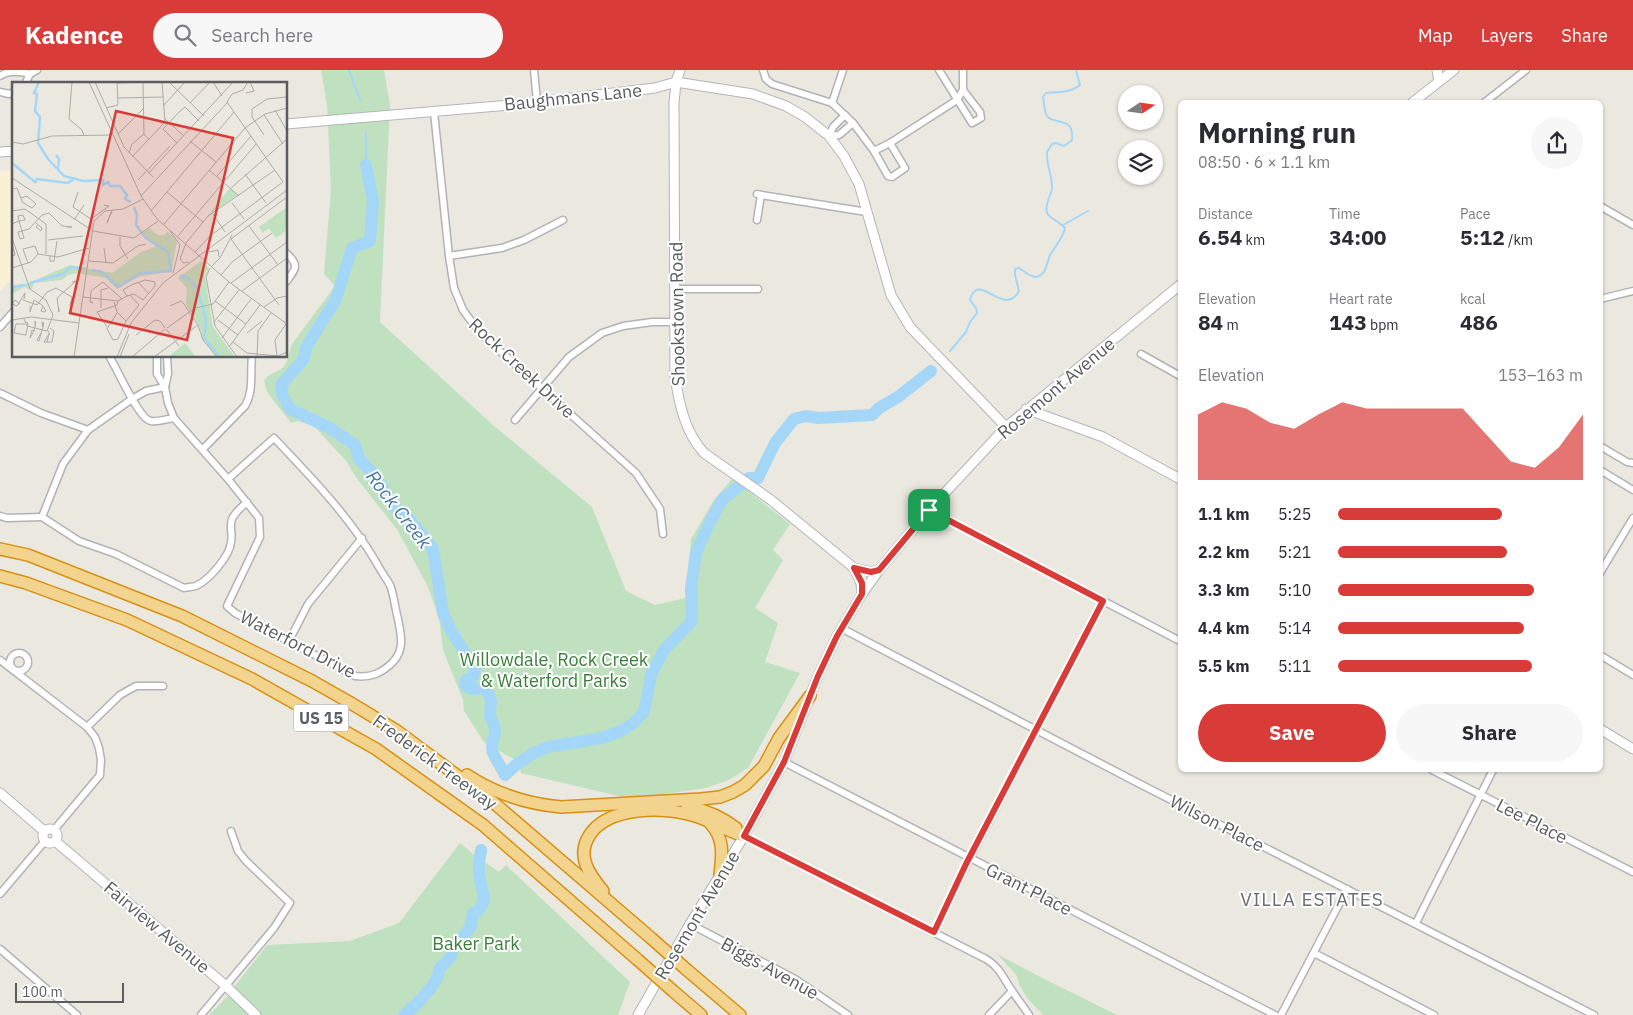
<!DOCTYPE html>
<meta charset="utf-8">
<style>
:root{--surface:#fff;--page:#f7f7f7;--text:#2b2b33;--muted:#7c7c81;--accent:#d93c38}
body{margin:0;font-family:"IBM Plex Sans",sans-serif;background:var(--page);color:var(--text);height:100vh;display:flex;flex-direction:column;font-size:19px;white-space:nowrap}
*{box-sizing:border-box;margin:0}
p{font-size:16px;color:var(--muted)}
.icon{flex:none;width:28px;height:28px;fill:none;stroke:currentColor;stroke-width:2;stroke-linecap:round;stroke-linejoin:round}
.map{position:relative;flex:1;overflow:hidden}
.sheet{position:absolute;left:1178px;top:30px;width:425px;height:672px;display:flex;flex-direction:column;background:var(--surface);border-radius:8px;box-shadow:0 1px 4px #0004}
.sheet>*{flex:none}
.needle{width:32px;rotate:77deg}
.controls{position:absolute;left:1118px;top:15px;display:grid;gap:10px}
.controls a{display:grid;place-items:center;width:45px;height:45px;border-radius:50%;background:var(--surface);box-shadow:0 1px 4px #0004;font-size:25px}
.scale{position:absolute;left:15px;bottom:12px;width:109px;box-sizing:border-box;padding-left:5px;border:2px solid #595d60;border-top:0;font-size:14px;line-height:18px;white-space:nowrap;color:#595d60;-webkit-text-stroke:4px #fff;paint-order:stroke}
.pin{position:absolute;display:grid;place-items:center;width:42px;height:42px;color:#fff;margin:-21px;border-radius:10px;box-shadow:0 2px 8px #0006}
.round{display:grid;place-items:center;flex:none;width:52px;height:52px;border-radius:26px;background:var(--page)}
.headline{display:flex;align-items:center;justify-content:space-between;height:85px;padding:0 20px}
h1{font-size:28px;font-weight:700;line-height:38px}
.stats{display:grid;grid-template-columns:repeat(3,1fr);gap:8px;height:85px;padding:5px 20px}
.stats div{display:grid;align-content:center}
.stats b{font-size:21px;font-weight:700}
.stats small{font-size:14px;font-weight:400}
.stats p{font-size:14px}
.chart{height:140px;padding:10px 20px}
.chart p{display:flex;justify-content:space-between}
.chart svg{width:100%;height:90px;margin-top:5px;fill:var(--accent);opacity:.7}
.cta{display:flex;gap:10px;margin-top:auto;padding:10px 20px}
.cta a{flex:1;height:58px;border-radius:30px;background:var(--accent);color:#fff;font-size:20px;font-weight:700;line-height:58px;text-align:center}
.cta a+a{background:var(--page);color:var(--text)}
ul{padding:0 20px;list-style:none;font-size:16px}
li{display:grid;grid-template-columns:80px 60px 1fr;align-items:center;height:38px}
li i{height:12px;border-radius:6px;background:var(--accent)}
header{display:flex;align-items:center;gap:30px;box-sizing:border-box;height:70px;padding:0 25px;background:var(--accent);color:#fff}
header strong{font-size:24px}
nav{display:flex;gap:28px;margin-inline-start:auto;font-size:18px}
.search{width:350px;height:45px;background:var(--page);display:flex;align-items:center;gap:12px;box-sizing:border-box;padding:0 18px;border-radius:28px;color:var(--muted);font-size:19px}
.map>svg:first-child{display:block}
.commercial{fill:#faf0d6}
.green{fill:#c0e1bf}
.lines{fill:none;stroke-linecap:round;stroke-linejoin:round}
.stream{stroke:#a4d7f7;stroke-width:2}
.river{stroke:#a4d7f7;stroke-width:12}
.street-casing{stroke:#b1b3b7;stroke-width:9}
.secondary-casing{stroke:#b2b6ba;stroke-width:11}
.highway-casing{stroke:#d89013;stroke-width:14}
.street{stroke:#fff;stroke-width:6}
.secondary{stroke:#fff;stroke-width:9}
.highway{stroke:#f3d48f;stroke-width:11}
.highway-bridge-casing{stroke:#d89013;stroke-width:14;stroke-linecap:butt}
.highway-bridge{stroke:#f3d48f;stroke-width:11}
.route-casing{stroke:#fff;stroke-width:10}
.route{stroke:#d93c38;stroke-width:6}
.labels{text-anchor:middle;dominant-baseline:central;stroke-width:4;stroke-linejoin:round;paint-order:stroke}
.shield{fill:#fff;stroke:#8b8e90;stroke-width:1}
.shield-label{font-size:16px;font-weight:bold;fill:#595d60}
.street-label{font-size:18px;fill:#595d60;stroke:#fff}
.park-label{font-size:18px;fill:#3b7e3b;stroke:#fff}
.water-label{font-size:19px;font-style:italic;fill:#4479a6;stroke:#fff}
.neighbourhood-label{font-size:19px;letter-spacing:1px;fill:#6a6f72;stroke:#fff}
.inset-river{fill:none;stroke:#a4d7f7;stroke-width:2.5}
.inset-road{fill:none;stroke:#adaca9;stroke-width:1}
.view{fill:#d93c38;fill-opacity:0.15;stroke:#d93c38;stroke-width:2.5}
.inset-edge{fill:none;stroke:#595d60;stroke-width:2.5}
</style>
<header>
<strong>Kadence</strong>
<div class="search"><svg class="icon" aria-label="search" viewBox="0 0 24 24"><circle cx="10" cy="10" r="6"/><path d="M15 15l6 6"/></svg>Search here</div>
<nav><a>Map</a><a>Layers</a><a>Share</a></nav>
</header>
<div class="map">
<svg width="1633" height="945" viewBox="0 0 1633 945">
<rect width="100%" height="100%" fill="#ebe8e0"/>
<!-- commercial -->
<path class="commercial" d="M14 100V206L0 221V101Z"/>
<!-- green -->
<g class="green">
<path d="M321 0H384L390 35 380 252 494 356 592 437 626 521 655 535 686 528 691 469 714 430 732 409 739 408 794 448 748 421 790 454 773 480 783 490 755 538 778 553 765 592 800 603 748 698 729 710 706 718 631 729 521 703 520 693 484 672 464 641 463 630 443 580 439 547 427 515 398 461 355 406 347 392 314 356 298 351 291 353 267 322 264 310 268 306 283 298 287 291 292 274 335 216 324 204 331 119 327 35Z"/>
<path d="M460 773 472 783 499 802 506 795 630 912 618 945H209L224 930 267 875 350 871 399 853Z"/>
<path d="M997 884 1044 909 1117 945H1043L1027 928 1019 914 1017 906Z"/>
</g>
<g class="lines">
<!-- stream -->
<g class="stream">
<path d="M349 0 360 30"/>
<path d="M366 95V62"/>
<path d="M1063 155 1088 141"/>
<path d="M950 281 966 262 970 252 977 243 976 238 970 230C978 199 1004 249 1019 221L1015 205V199L1019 198C1024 201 1029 207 1036 207 1046 206 1047 192 1050 185 1056 175 1062 170 1065 158 1060 152 1049 148 1047 143 1044 134 1052 125 1052 117 1052 105 1046 94 1047 82L1052 74 1056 73 1064 76 1072 70C1075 44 1051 57 1046 44 1044 39 1044 32 1043 27L1046 23C1058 22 1070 23 1080 15L1076 0"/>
</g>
<!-- river -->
<g class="river">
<path d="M366 95 373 131 370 171 352 178 336 229 307 276 303 290 281 315 282 324 290 339 330 358 355 375 359 389 372 402 394 436 399 443 409 449 433 479 443 543 450 559 475 599 473 607 466 610 465 615C472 622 477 619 485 617L487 619 491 631 490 647C502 667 488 668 493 683 496 690 502 698 505 705L516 695 532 684 548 677 602 668 621 661 632 654 644 642 651 605 664 580 692 551 691 518 696 483 710 452 722 430 749 408H758L775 373 794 349 806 346 818 348 872 345 879 338 898 327 931 301"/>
<path d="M404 945C415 936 439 914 439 899 448 888 452 892 453 875L460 872 471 856 473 843C491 836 481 819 479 804 478 796 480 788 481 780"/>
</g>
<defs>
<g id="street">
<path d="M534 0 537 32"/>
<path d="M763 0 766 9 772 14 832 33 853 53 874 81 888 106 892 107 905 98 890 73"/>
<path d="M939 0 972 53 981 48 980 42 963 20V0"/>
<path d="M0 6C9 0 19 1 30 4"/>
<path d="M25 14 30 4 37 0"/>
<path d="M0 22 9 24 14 22"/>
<path d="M1485 32 1526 0"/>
<path d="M832 33 843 0"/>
<path d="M434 42 449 186 454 218 463 240 480 263 636 403 660 439 663 464"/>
<path d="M829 66 839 65 853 53"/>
<path d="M829 66 833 57 845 45"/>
<path d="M874 81 890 73 957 30 963 20"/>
<path d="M761 125 860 141 867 142 761 125 757 124 761 125"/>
<path d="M1600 136 1633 155"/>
<path d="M757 150 761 125"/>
<path d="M286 183C300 195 296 199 286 212"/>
<path d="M449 186 502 178 524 170 563 150"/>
<path d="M675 219H758"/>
<path d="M1600 229 1633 221"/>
<path d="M0 257 14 241"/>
<path d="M1141 284 1180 306"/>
<path d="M109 286C117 298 139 350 151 351 158 352 167 349 174 348"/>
<path d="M157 286V304L165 317 168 333 174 348 228 409 274 368C311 407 349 446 376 492 380 500 386 508 390 515 394 525 395 538 398 549 401 565 405 579 393 592 382 603 371 608 355 606L235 543 227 536 260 467 259 448 228 409"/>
<path d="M165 317 146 321 132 329 88 360 63 394 42 447 79 471 116 484 184 518C188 517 192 517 196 516 209 510 230 486 231 472 233 464 229 456 232 449 235 442 242 437 247 432"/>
<path d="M165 317 168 304 167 286"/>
<path d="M0 323 41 343 88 360"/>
<path d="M515 350 569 287 602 263 623 256 652 252H675"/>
<path d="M1600 376 1627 392 1633 393"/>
<path d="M203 379 245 336C254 321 250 304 252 286"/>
<path d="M1600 400 1633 420"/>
<path d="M929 440 1180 571"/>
<path d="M0 446 7 448 42 447"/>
<path d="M1600 503 1633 448"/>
<path d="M841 558 1138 713 1594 945"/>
<path d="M289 571 308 534 362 468"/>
<circle cx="19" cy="592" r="9"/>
<path d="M1600 585 1633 605"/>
<path d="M0 590 87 657 95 667 99 678 101 690 100 705 54 760"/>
<path d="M87 657 120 625 136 616H163"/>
<path d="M784 692 1275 945"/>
<path d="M1432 700 1633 802"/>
<path d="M744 766 986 889C1000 897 1004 910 1013 922 1018 930 1024 937 1029 945"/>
<path d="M0 824 45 771"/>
<path d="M1416 853 1493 700"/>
<path d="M690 854 795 909 848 945"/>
<path d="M934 862 967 794 1103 531"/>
<path d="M0 879 77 945"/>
<path d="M1314 883 1434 945"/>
<path d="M201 945 274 858 290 833 246 791 238 781 231 761"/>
<path d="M989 945 1012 921"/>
<path d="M1281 945 1347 819"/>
</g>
<g id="secondary">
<path d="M680 0 676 12 674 33 675 306C679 334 685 362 704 383L771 430 854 498 861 513 862 524"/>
<path d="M1437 0 1439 11"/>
<path d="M1413 32 1454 0"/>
<path d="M286 54 521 34 655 18 676 12 753 24 786 36 805 47 829 66 844 86 859 114 891 225 910 257 1006 357"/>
<path d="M0 82 14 81"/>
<path d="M1026 339 1103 367 1180 409"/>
<path d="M854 498 871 502 879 500"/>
<path d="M1600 659 1633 679"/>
<path d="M0 723 44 761"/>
<circle cx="50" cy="766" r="7"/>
<path d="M55 771 225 915 256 945"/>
<path d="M638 945 690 854 744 766 784 692 818 606 837 566 862 524 879 500 929 440 1006 357 1180 215"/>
</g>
<g id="highway">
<path d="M0 479 28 485 182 546 312 611 349 632 397 661 494 733 651 868"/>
<path d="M0 506 26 513 127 550 252 609 376 679 483 755 638 890"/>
<path d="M467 705C496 724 527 734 561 737L701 729 720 727 733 722 745 715 764 696 779 668 810 626"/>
<path d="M687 736C705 740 721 746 736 758"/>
<path d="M710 753C725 769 722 785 720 805"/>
<path d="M603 821C590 805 576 787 589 766 607 736 665 736 695 746 712 751 727 761 744 766"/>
<path d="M687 900 740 945"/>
<path d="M673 921 701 945"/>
</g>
</defs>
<!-- street casing -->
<use href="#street" class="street-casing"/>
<!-- secondary casing -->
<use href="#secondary" class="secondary-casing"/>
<!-- highway casing -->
<use href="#highway" class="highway-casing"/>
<!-- street -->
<use href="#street" class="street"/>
<!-- secondary -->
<use href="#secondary" class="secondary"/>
<!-- highway -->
<use href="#highway" class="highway"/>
<defs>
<g id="highway-bridge">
<path d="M651 868 687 900"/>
<path d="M638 890 673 921"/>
</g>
</defs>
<!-- highway-bridge casing -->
<use href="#highway-bridge" class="highway-bridge-casing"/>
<!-- highway-bridge -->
<use href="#highway-bridge" class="highway-bridge"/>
</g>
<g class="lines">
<defs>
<path id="route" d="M929 440 1103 531 966 794 934 862 744 766 784 692 818 606 837 566 862 524V513L854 498 871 502 879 500Z"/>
</defs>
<!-- route casing -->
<use href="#route" class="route-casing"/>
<!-- route -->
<use href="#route" class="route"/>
</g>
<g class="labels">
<!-- shield labels -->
<rect class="shield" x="293.5" y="634.5" width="55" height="27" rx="4"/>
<g class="shield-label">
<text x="321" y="648">US 15</text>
</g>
<!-- street labels -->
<g class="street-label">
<text transform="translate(573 27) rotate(-6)">Baughmans Lane</text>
<text transform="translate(677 244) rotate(-91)">Shookstown Road</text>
<text transform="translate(522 298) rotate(43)">Rock Creek Drive</text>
<text transform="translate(1056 318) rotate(-40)">Rosemont Avenue</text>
<text transform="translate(298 574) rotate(27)">Waterford Drive</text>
<text transform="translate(435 692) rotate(36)">Frederick Freeway</text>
<text transform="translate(1532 751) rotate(27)">Lee Place</text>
<text transform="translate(1217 753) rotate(27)">Wilson Place</text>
<text transform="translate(1029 819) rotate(27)">Grant Place</text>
<text transform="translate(697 845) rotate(-59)">Rosemont Avenue</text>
<text transform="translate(157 857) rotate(40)">Fairview Avenue</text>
<text transform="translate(770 898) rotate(29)">Biggs Avenue</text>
</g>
<!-- park labels -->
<g class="park-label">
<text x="554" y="589">Willowdale, Rock Creek<tspan x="554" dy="21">&amp; Waterford Parks</tspan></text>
<text x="476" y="873">Baker Park</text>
</g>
<!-- water labels -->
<g class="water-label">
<text transform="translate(399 439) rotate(52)">Rock Creek</text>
</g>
<!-- neighbourhood labels -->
<g class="neighbourhood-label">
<text x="1312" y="829">VILLA ESTATES</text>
</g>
</g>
<!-- overview -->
<g transform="translate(12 12)">
<rect width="275" height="275" fill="#ebe8e0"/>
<path d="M218 106 225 113 196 133ZM275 125V148L264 156 257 146 251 151 247 145ZM137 146 146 153H153L155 149 165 158 160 187 155 190 126 195 105 207 94 196 65 191 56 193 50 198 22 201 19 208 12 205 0 212 2 203 14 202 58 183 100 191 129 170 143 165V161L129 152ZM189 179 197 185 193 195 201 245 223 275H205L191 257 187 243 174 223 175 206 166 196ZM173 261 184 275H156Z" fill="#c0e1bf"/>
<path class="inset-river" d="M27 0 22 11 25 12 23 29 28 35 26 61 36 77 52 94 71 99 91 98V103L96 100 98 104H108L115 113 113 117 119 120M44 73 47 77 46 87M0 81 23 100 25 97 56 101 63 96M80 188 90 190 106 205 129 191 159 189 156 170 134 156 124 143 125 133 122 125M168 194 175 195 186 207 194 239 192 256 208 275M18 201 51 192 59 185 72 187M0 211 2 205 13 203"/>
<path class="inset-road" d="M60 0 57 37 70 48 72 54M77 0 129 114 145 137 217 200 275 242M83 0 112 65 141 95M131 0 132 52 137 58M157 0 192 34M201 0 210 14M105 1 134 0M234 11 242 9 238 0M106 16 151 15M215 20 220 12 231 8 236 0M178 21 198 0M152 23 173 0M94 26 106 23 105 0M263 28 275 49M252 33 271 62M153 37 172 54M106 52 132 26M252 53 240 35V27L255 17 275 15M178 59 204 80M0 60 11 62 40 54 100 53M165 61 151 47 167 30 173 25 187 39M117 71 120 62 132 52M120 75 153 40 150 0M197 88 227 114M137 91 221 0M233 92 254 121M205 94 239 54M0 96 81 149 122 156 146 139M126 98 158 64M219 106 275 57M0 107 5 106 10 119V120L20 126 24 122 15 114 9 116M66 110 61 125 79 137 97 124 92 123M155 110 191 140M129 114 215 21M220 121 232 137M0 129 13 127 34 142V172M139 129 222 30M201 132 213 150M11 133 13 138 7 139 6 134ZM62 138 72 123M24 141 30 146 29 149 24 145 26 143M95 141 100 129V128L95 141M0 142 7 139 10 149 17 147 30 133 37 131 50 144 60 145H55M152 142 233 46 253 32 275 26M237 144 266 183M10 149 12 156 8 157 6 150ZM158 149 168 163 161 191M166 154 244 62M108 155V164L116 177M0 156 18 207 34 218 41 233 35 249 15 244 12 237M36 158 71 154M0 161 3 173 0 174M174 161 196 134 263 88M174 161 168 177 171 181 177 180M92 166 94 181M183 170 198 154 271 100 215 20M197 170 206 168 207 175M38 174V179H42L45 159M77 179 101 181 126 164 134 162M16 181 11 167 23 164 26 172M199 185 208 176 220 153M0 186 19 180 26 172 46 175 77 166M198 186 194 195 203 244 225 275M209 193 220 180 260 151M126 200 137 212M219 201 275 160M230 209 275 176M71 215 106 219 115 214 111 208 119 203 133 198 143 200V204L131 218 122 212 115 214M11 218 25 223 35 210 44 206 60 215 58 223 60 232 59 227M78 219 81 221 78 220V219L79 210 80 208 91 200 110 217M203 219 234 242M102 220 105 230 114 239 127 223 118 213M267 223 219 157 275 115M5 224 13 211 12 217M5 224 0 222 3 218 8 222M18 224V230L22 218 30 223 31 224 34 229 32 230 29 229 31 224M158 224 169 219 172 222 186 243 191 258 205 275M252 225 265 216 275 214M47 226V230L45 216 64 199 60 200M89 226V208L96 206M105 231 95 247 101 258 106 257 114 239M0 238 19 235 67 241M206 238 226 253M13 240 16 241 14 253 2 251 4 242H13M202 240 227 208M95 245 85 230 105 223 106 219M155 246 183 226 201 222 217 200M154 247 167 264M22 249 18 256 20 248 22 249 24 240 23 239V244M36 249 37 251V252L35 260H32L37 252M29 251 25 258 27 259 32 241 30 240 31 245M235 251 250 239M124 253 143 238 148 239 153 246M210 256 239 217M35 260H40L42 249 38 246M221 260 235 271 266 274 275 270M217 265 248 223M265 274 263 258 274 242M62 275 82 139 93 129 111 127 131 117M105 275 119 241 151 201 275 108M108 275 117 252M120 275 153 247M142 275 186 243M245 275 246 249 259 231"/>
<path class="view" d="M104 29 221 56 175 258 58 231Z"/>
<rect width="275" height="275" class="inset-edge"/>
</g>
</svg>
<div class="controls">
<a><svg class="needle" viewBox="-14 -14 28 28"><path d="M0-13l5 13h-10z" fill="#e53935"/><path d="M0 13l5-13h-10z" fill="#7c7c81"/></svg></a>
<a><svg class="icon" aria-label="layers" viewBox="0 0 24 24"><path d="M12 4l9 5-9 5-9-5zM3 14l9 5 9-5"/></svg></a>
</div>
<div class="scale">100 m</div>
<div class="pin" style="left:929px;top:440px;background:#1e9e55"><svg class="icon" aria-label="arrive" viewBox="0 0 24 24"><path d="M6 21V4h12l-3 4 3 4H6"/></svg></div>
<section class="sheet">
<div class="headline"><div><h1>Morning run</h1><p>08:50 · 6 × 1.1 km</p></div><a class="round"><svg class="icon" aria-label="share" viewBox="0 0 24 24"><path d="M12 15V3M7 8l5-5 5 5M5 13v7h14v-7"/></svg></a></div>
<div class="stats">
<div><p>Distance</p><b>6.54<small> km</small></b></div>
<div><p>Time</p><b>34:00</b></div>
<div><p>Pace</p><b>5:12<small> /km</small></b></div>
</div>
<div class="stats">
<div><p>Elevation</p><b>84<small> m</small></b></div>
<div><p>Heart rate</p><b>143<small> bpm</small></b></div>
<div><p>kcal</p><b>486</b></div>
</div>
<div class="chart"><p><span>Elevation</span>153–163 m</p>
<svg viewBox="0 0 160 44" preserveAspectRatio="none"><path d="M0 44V12L10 6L20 9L30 16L40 19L50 12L60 6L70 9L80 9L90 9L100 9L110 9L120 22L130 35L140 38L150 28L160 12V44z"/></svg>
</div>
<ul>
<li><b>1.1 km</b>5:25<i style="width:67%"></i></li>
<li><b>2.2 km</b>5:21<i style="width:69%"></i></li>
<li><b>3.3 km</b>5:10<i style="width:80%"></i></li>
<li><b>4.4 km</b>5:14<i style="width:76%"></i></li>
<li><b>5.5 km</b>5:11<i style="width:79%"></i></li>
</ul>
<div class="cta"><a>Save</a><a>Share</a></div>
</section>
</div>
